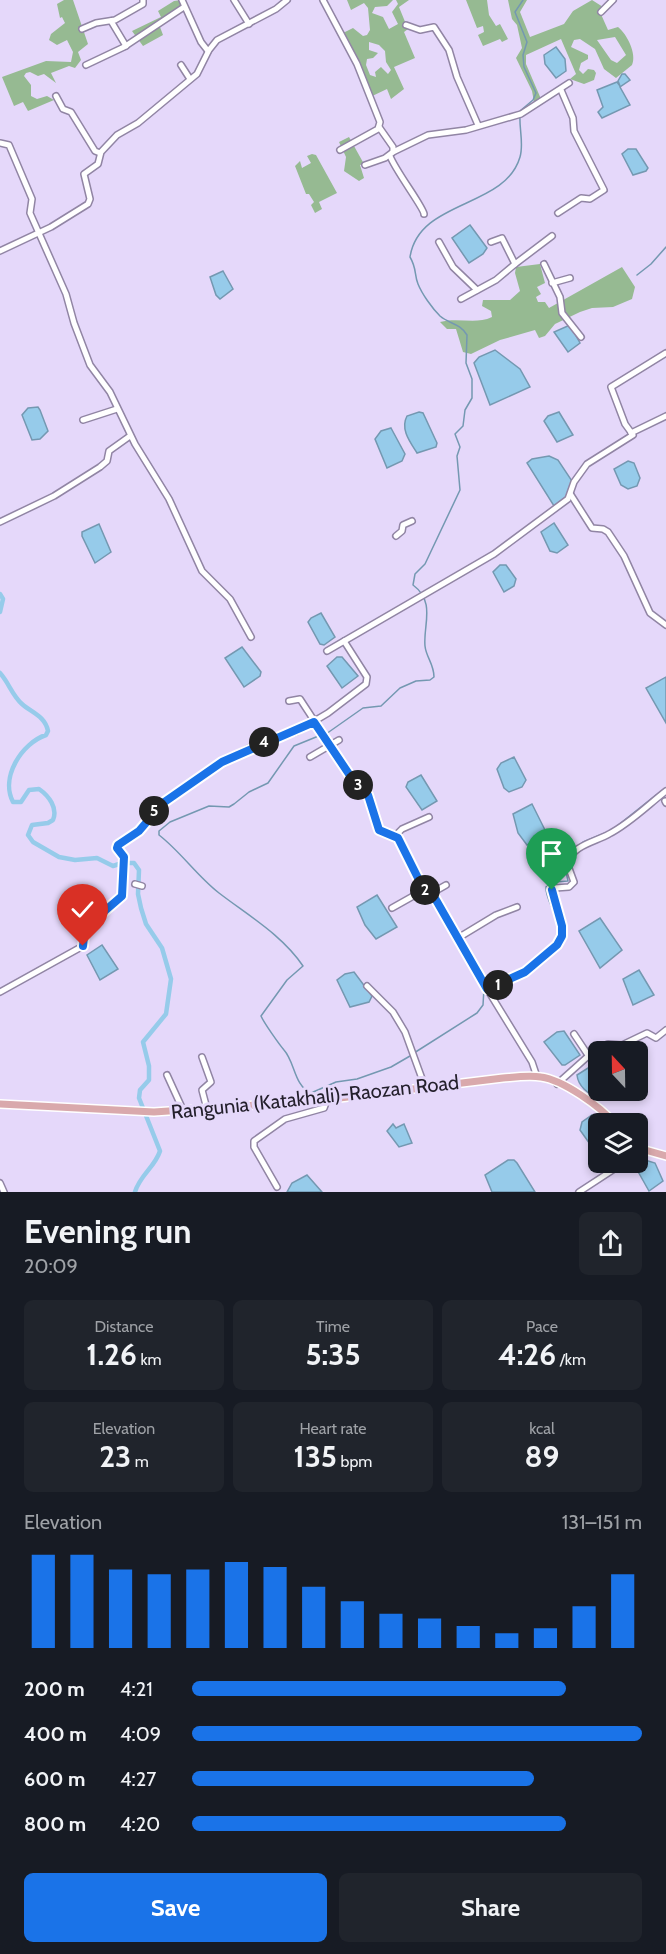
<!DOCTYPE html>
<meta charset="utf-8">
<style>
:root{--surface:#171b24;--page:#20242c;--text:#f1f3f6;--muted:#9ea1a6;--accent:#1a73e8}
body{margin:0;font-family:Cabin,sans-serif;background:var(--page);color:var(--text);height:100vh;display:flex;flex-direction:column;font-size:22px;white-space:nowrap}
*{box-sizing:border-box;margin:0}
p{font-size:20px;color:var(--muted)}
.icon{flex:none;width:33px;height:33px;fill:none;stroke:currentColor;stroke-width:2;stroke-linecap:round;stroke-linejoin:round}
.map{position:relative;height:1192px;overflow:hidden}
.panel{display:flex;flex-direction:column;background:var(--surface);flex:1}
.panel>*{flex:none}
.needle{width:39px;rotate:338deg}
.buttons{position:absolute;left:588px;top:1041px;display:grid;gap:12px}
.buttons a{display:grid;place-items:center;width:60px;height:60px;border-radius:9px;background:var(--surface);box-shadow:0 3px 9px #0003;font-size:30px}
.pin{position:absolute;display:grid;place-items:center;width:51px;height:51px;color:#fff;margin:-62px -26px;border-radius:50% 50% 50% 0;rotate:-45deg;box-shadow:0 0 6px #0007}
.pin .icon{rotate:45deg}
.km{position:absolute;width:30px;height:30px;margin:-15px;border-radius:50%;background:#222;color:#fff;font-size:16px;line-height:30px;text-align:center}
.round{display:grid;place-items:center;flex:none;width:63px;height:63px;border-radius:9px;background:var(--page)}
.summary{display:flex;align-items:center;justify-content:space-between;height:102px;padding:0 24px}
h1{font-size:33px;font-weight:700;line-height:45px}
.figures{display:grid;grid-template-columns:repeat(3,1fr);gap:9px;height:102px;padding:6px 24px}
.figures div{display:grid;align-content:center;border-radius:9px;background:var(--page);text-align:center}
.figures b{font-size:30px;font-weight:700}
.figures small{font-size:16px;font-weight:400}
.figures p{font-size:16px}
.chart{height:168px;padding:12px 24px}
.chart p{display:flex;justify-content:space-between}
.chart svg{width:100%;height:108px;margin-top:6px;stroke:var(--accent);stroke-width:6}
.primary-button{display:flex;gap:12px;margin-top:auto;padding:12px 24px}
.primary-button a{flex:1;height:69px;border-radius:9px;background:var(--accent);color:#fff;font-size:24px;font-weight:700;line-height:69px;text-align:center}
.primary-button a+a{background:var(--page);color:var(--text)}
ul{padding:0 24px;list-style:none;font-size:20px}
li{display:grid;grid-template-columns:96px 72px 1fr;align-items:center;height:45px}
li i{height:15px;border-radius:8px;background:var(--accent)}
.map>svg:first-child{display:block}
.forest{fill:#96ba92;fill-rule:evenodd}
.water{fill:#96cbea;stroke:#7498b1;stroke-width:1.5}
.lines{fill:none;stroke-linecap:round;stroke-linejoin:round}
.stream{stroke:#7498b1;stroke-width:1.5}
.canal{stroke:#96cbea;stroke-width:4.5}
.minor-casing{stroke:#9185a4;stroke-width:8}
.major-casing{stroke:#fff;stroke-width:10}
.minor{stroke:#fff;stroke-width:5}
.major{stroke:#d9a9ac;stroke-width:7}
.route-casing{stroke:#fff;stroke-width:12}
.route{stroke:#1a73e8;stroke-width:8}
.labels{text-anchor:middle;dominant-baseline:central;stroke-width:6;stroke-linejoin:round;paint-order:stroke}
.street-label{font-size:20px;fill:#24202c;stroke:#e5d8fa}
</style>
<div class="map">
<svg width="666" height="1192" viewBox="0 0 666 1192">
<rect width="100%" height="100%" fill="#e5d8fa"/>
<!-- forest -->
<g class="forest">
<path d="M64 0H73L88 44 78 52 81 60 75 68 69 66 51 73 56 83 44 74 38 76 30 72 26 73 24 76 31 85V96L37 99 47 96 54 100 28 111 23 102 14 106 2 77 46 61 71 62 73 52 67 40 57 45 49 40 51 34 65 23 62 17 60 18 57 4Z"/>
<path d="M181 0 183 8 160 27 163 35 143 46 132 31 161 17 158 11 174 1Z"/>
<path d="M347 0H393L387 6 375 7 372 13 383 17 389 29 398 24 392 12 398 4 396 0H409L399 7 408 29 404 32 415 58 394 67 404 89 391 99 387 89 368 98 343 33 353 28 363 36 367 35 370 30 368 8 364 3 351 10ZM369 42 379 45 385 51 386 62 391 70 388 74 381 67 375 72 376 77 370 75 366 65 367 59 373 58 378 53 369 50Z"/>
<path d="M466 0H487L489 15 496 26 500 24 508 39 502 42 500 39 483 46 478 35 484 32 483 26 477 28Z"/>
<path d="M508 0H527L520 12 530 37 564 24 573 11 592 0 603 7 600 12 608 30 618 27C627 34 637 54 632 65L616 78 604 69 595 49 580 39 574 40 571 47 588 55V59L581 63 579 70 583 74 588 69 594 70 596 73 594 80 584 84 570 79 576 74 561 39 526 55V64L541 99 534 102 532 91 516 58 522 48 517 25 512 19ZM615 37 626 55 617 63 611 60 597 40Z"/>
<path d="M349 137 364 164 360 165 364 178 359 181 344 171 346 157 339 142Z"/>
<path d="M312 154 316 155 337 193 319 202 322 209 315 213 311 205 314 202 309 194H306L295 166 300 161 302 168 311 163 307 156Z"/>
<path d="M540 264 545 283 537 287 541 294 536 297 538 302H545L549 308 622 267 635 287 632 299 613 307 592 308 580 312 555 324 545 336 539 338 535 330 500 340 471 354 463 352 456 329H447L440 322C459 317 475 325 492 317L491 311 482 306 483 300H510L520 291 515 273 516 267Z"/>
</g>
<!-- water -->
<g class="water">
<path d="M556 47 565 59 566 71 556 78 545 64 544 55Z"/>
<path d="M622 74H625L630 80 620 87 630 105 602 118 598 112 603 107 597 90 617 82 620 86 618 81Z"/>
<path d="M628 149H636L648 168 646 171 633 175 622 154Z"/>
<path d="M470 225 487 248 483 254 469 263 452 238Z"/>
<path d="M223 271 233 289 220 299 216 295 210 277Z"/>
<path d="M570 325 580 343 568 352 554 332Z"/>
<path d="M495 350 520 369 530 387 490 405 474 363 479 357Z"/>
<path d="M28 408 38 407 40 410 48 431 40 439 32 440 22 415Z"/>
<path d="M419 412 423 413 437 443 436 447 417 453C410 442 400 429 407 416Z"/>
<path d="M559 412 573 435 557 442 544 421 548 416Z"/>
<path d="M391 428 405 454 402 461 387 468 375 439 381 431Z"/>
<path d="M549 456 558 460 572 481 567 496 554 506 527 463 532 459Z"/>
<path d="M628 461 634 463 640 478 637 486 628 489 621 485 614 469Z"/>
<path d="M554 523 568 545 557 553 550 551 541 532Z"/>
<path d="M99 524 111 552 95 563 82 536V532Z"/>
<path d="M500 565H506L516 579 514 586 504 592 493 572Z"/>
<path d="M321 613 335 637 324 645 320 644 308 622 311 618Z"/>
<path d="M242 647 261 672 260 676 244 687 225 658Z"/>
<path d="M337 657H342L358 676 342 688 327 666Z"/>
<path d="M666 677V723L646 688Z"/>
<path d="M514 757 526 780 522 787 509 792 504 788 497 769 501 763Z"/>
<path d="M421 775 437 801 422 810 406 787 408 782Z"/>
<path d="M532 804 546 832 545 836 527 845 518 833 513 814Z"/>
<path d="M377 895 397 927 376 939 365 925 357 907Z"/>
<path d="M600 918 622 950 600 968 579 931Z"/>
<path d="M102 945 118 969 100 980 87 955Z"/>
<path d="M639 970 654 995 633 1005 623 979Z"/>
<path d="M354 972 372 996 369 1002 350 1007 337 980 345 974Z"/>
<path d="M564 1031 580 1055 565 1065H562L544 1042 557 1032Z"/>
<path d="M588 1068 598 1080V1090L603 1091 599 1096C588 1096 578 1085 577 1075Z"/>
<path d="M592 1115 604 1123 598 1124 597 1154 580 1130 582 1122Z"/>
<path d="M393 1124 396 1128 404 1124 412 1143 399 1147 387 1131Z"/>
<path d="M508 1160H514L517 1163 535 1192H492L485 1175Z"/>
<path d="M645 1160 655 1163 663 1181 649 1191 636 1168Z"/>
<path d="M307 1175 322 1192H287L292 1183Z"/>
</g>
<g class="lines">
<!-- stream -->
<g class="stream">
<path d="M520 111 533 100 536 93 524 67 523 55 527 42 515 12 523 0"/>
<path d="M637 275 651 264 666 247"/>
<path d="M326 734 363 708 381 706 400 688 416 681 430 680 434 677C434 664 426 657 425 646 423 625 436 602 413 585L415 574 425 564 460 490 457 456 460 447 455 434 463 426 465 410 472 398V379L466 363 467 335C460 323 449 324 440 316 432 308 422 294 418 284 414 274 417 269 410 257 419 199 505 209 520 157 524 144 519 129 520 115"/>
<path d="M321 735 294 746 268 783 249 792 234 804 229 807 209 806 170 822 159 831V835C181 852 197 876 219 893 249 916 282 935 303 966L287 980 261 1016C264 1023 279 1044 284 1050 295 1062 294 1086 311 1093L336 1082 357 1079 391 1067 410 1056"/>
<path d="M612 830 656 795"/>
<path d="M536 959C541 951 552 946 556 939 565 923 545 902 546 887L555 882 568 881 563 858 583 842 605 833"/>
<path d="M414 1053 477 1013 483 1005 484 988 528 966"/>
</g>
<!-- canal -->
<g class="canal">
<path d="M0 594 3 599 0 612"/>
<path d="M0 673C9 683 12 695 22 704 32 713 45 716 48 731L46 735C22 743 0 777 13 802H21L29 790 39 789C49 796 58 808 53 820L48 823 32 825 28 835 33 842 59 857 75 860 97 858 113 866 122 863H134L139 870 138 894 141 908 146 924 162 948 171 979 166 1014 143 1042 149 1066V1080L140 1090 139 1098 160 1151C155 1167 140 1175 135 1192"/>
</g>
<defs>
<g id="minor">
<path d="M182 0 201 42 208 51"/>
<path d="M234 0 249 24"/>
<path d="M323 0 357 64 380 122 378 129 340 150"/>
<path d="M601 12 613 0"/>
<path d="M111 21 126 46"/>
<path d="M406 25 420 30 434 27 449 50 457 77 478 125"/>
<path d="M82 29 96 23 115 20 143 4V0"/>
<path d="M86 65 124 47 184 7"/>
<path d="M181 65 190 79"/>
<path d="M56 96 63 109 71 112 95 151 100 153"/>
<path d="M0 143 9 145 32 199 30 213 66 294 74 323 90 365 110 392 135 444 169 499 202 571 230 599 251 637"/>
<path d="M393 152 428 135 466 130 521 114 569 83"/>
<path d="M390 156C395 170 424 208 424 214"/>
<path d="M365 165 385 158 393 152V147L379 127"/>
<path d="M558 213 581 198 590 199 604 190 574 131 573 118 561 90"/>
<path d="M439 242 453 267 477 290"/>
<path d="M491 242 502 238 515 264 552 236"/>
<path d="M0 251 51 227 88 204 90 199 84 174 98 164 101 152 117 135 138 123 197 74 209 50 217 40 276 9 287 0"/>
<path d="M544 264 560 297 562 313 581 337"/>
<path d="M552 283 570 278"/>
<path d="M461 299 496 280 515 264"/>
<path d="M83 420 117 409"/>
<path d="M631 433 666 416"/>
<path d="M571 495 592 528 603 529 608 532 624 556 650 613 666 625"/>
<path d="M0 522 54 496 100 467 107 461 109 451 130 436"/>
<path d="M396 536 402 531 403 525 412 521"/>
<path d="M327 651 494 554 568 499 574 482 587 464 633 435 625 424 611 387 666 353"/>
<path d="M289 701 300 699 353 780 368 795 379 830 398 839 424 890 432 893 473 966 532 1062 537 1077"/>
<path d="M310 757 339 740"/>
<path d="M665 801 666 803"/>
<path d="M394 837 402 829 429 817"/>
<path d="M135 884 142 886"/>
<path d="M432 893 446 885"/>
<path d="M392 908 424 890"/>
<path d="M458 938 496 915 517 907"/>
<path d="M367 986 393 1012 405 1032 425 1087"/>
<path d="M487 989 525 972 557 945 562 936V926L551 892 555 888 569 887 574 882 567 863C573 845 595 842 609 834 629 824 648 805 666 791"/>
<path d="M0 992 83 946 85 928 122 896 124 857 117 847 139 831 163 803 222 762 253 746 296 732 328 713 366 684 367 677 344 641"/>
<path d="M574 1034 588 1055"/>
<path d="M202 1057 211 1082 202 1090 207 1109"/>
<path d="M167 1075 183 1110"/>
<path d="M557 1084 595 1050 608 1044 622 1045 647 1033 656 1038 666 1030"/>
<path d="M0 1183 4 1192"/>
<path d="M277 1187 254 1147V1141L285 1119 324 1108 327 1100"/>
<path d="M579 1192 625 1162"/>
</g>
<g id="major">
<path d="M0 1104 154 1112 315 1101 503 1078C515 1077 529 1075 541 1077 563 1080 600 1106 615 1124"/>
<path d="M638 1148 666 1156"/>
</g>
</defs>
<!-- minor casing -->
<use href="#minor" class="minor-casing"/>
<!-- major casing -->
<use href="#major" class="major-casing"/>
<!-- minor -->
<use href="#minor" class="minor"/>
<!-- major -->
<use href="#major" class="major"/>
</g>
<g class="lines">
<defs>
<path id="route" d="M83 946 85 928 122 896 124 857 117 848 118 845 139 831 163 803 222 762 314 722 353 780 368 795 379 830 398 838 424 890 432 893 487 989 525 972 557 945 562 936V926L552 890"/>
</defs>
<!-- route casing -->
<use href="#route" class="route-casing"/>
<!-- route -->
<use href="#route" class="route"/>
</g>
<g class="labels">
<!-- street labels -->
<g class="street-label">
<text transform="translate(315 1097) rotate(-6)">Rangunia (Katakhali)-Raozan Road</text>
</g>
</g>
</svg>
<div class="buttons">
<a><svg class="needle" viewBox="-14 -14 28 28"><path d="M0-13l5 13h-10z" fill="#e53935"/><path d="M0 13l5-13h-10z" fill="#9ea1a6"/></svg></a>
<a><svg class="icon" aria-label="layers" viewBox="0 0 24 24"><path d="M12 4l9 5-9 5-9-5zM3 14l9 5 9-5"/></svg></a>
</div>
<div class="pin" style="left:552px;top:890px;background:#1e9e55"><svg class="icon" aria-label="arrive" viewBox="0 0 24 24"><path d="M6 21V4h12l-3 4 3 4H6"/></svg></div>
<div class="pin" style="left:83px;top:946px;background:#d93025"><svg class="icon" aria-label="check" viewBox="0 0 24 24"><path d="M5 12l5 5 9-10"/></svg></div>
<b class="km" style="left:498px;top:985px">1</b>
<b class="km" style="left:425px;top:890px">2</b>
<b class="km" style="left:358px;top:785px">3</b>
<b class="km" style="left:264px;top:742px">4</b>
<b class="km" style="left:154px;top:811px">5</b>
</div>
<section class="panel">
<div class="summary"><div><h1>Evening run</h1><p>20:09</p></div><a class="round"><svg class="icon" aria-label="share" viewBox="0 0 24 24"><path d="M12 15V3M7 8l5-5 5 5M5 13v7h14v-7"/></svg></a></div>
<div class="figures">
<div><p>Distance</p><b>1.26<small> km</small></b></div>
<div><p>Time</p><b>5:35</b></div>
<div><p>Pace</p><b>4:26<small> /km</small></b></div>
</div>
<div class="figures">
<div><p>Elevation</p><b>23<small> m</small></b></div>
<div><p>Heart rate</p><b>135<small> bpm</small></b></div>
<div><p>kcal</p><b>89</b></div>
</div>
<div class="chart"><p><span>Elevation</span>131–151 m</p>
<svg viewBox="0 0 160 44" preserveAspectRatio="none"><path d="M5 44V6M15 44V6M25 44V12M35 44V14M45 44V12M55 44V9M65 44V11M75 44V19M85 44V25M95 44V30M105 44V32M115 44V35M125 44V38M135 44V36M145 44V27M155 44V14"/></svg>
</div>
<ul>
<li><b>200 m</b>4:21<i style="width:83%"></i></li>
<li><b>400 m</b>4:09<i style="width:100%"></i></li>
<li><b>600 m</b>4:27<i style="width:76%"></i></li>
<li><b>800 m</b>4:20<i style="width:83%"></i></li>
</ul>
<div class="primary-button"><a>Save</a><a>Share</a></div>
</section>
